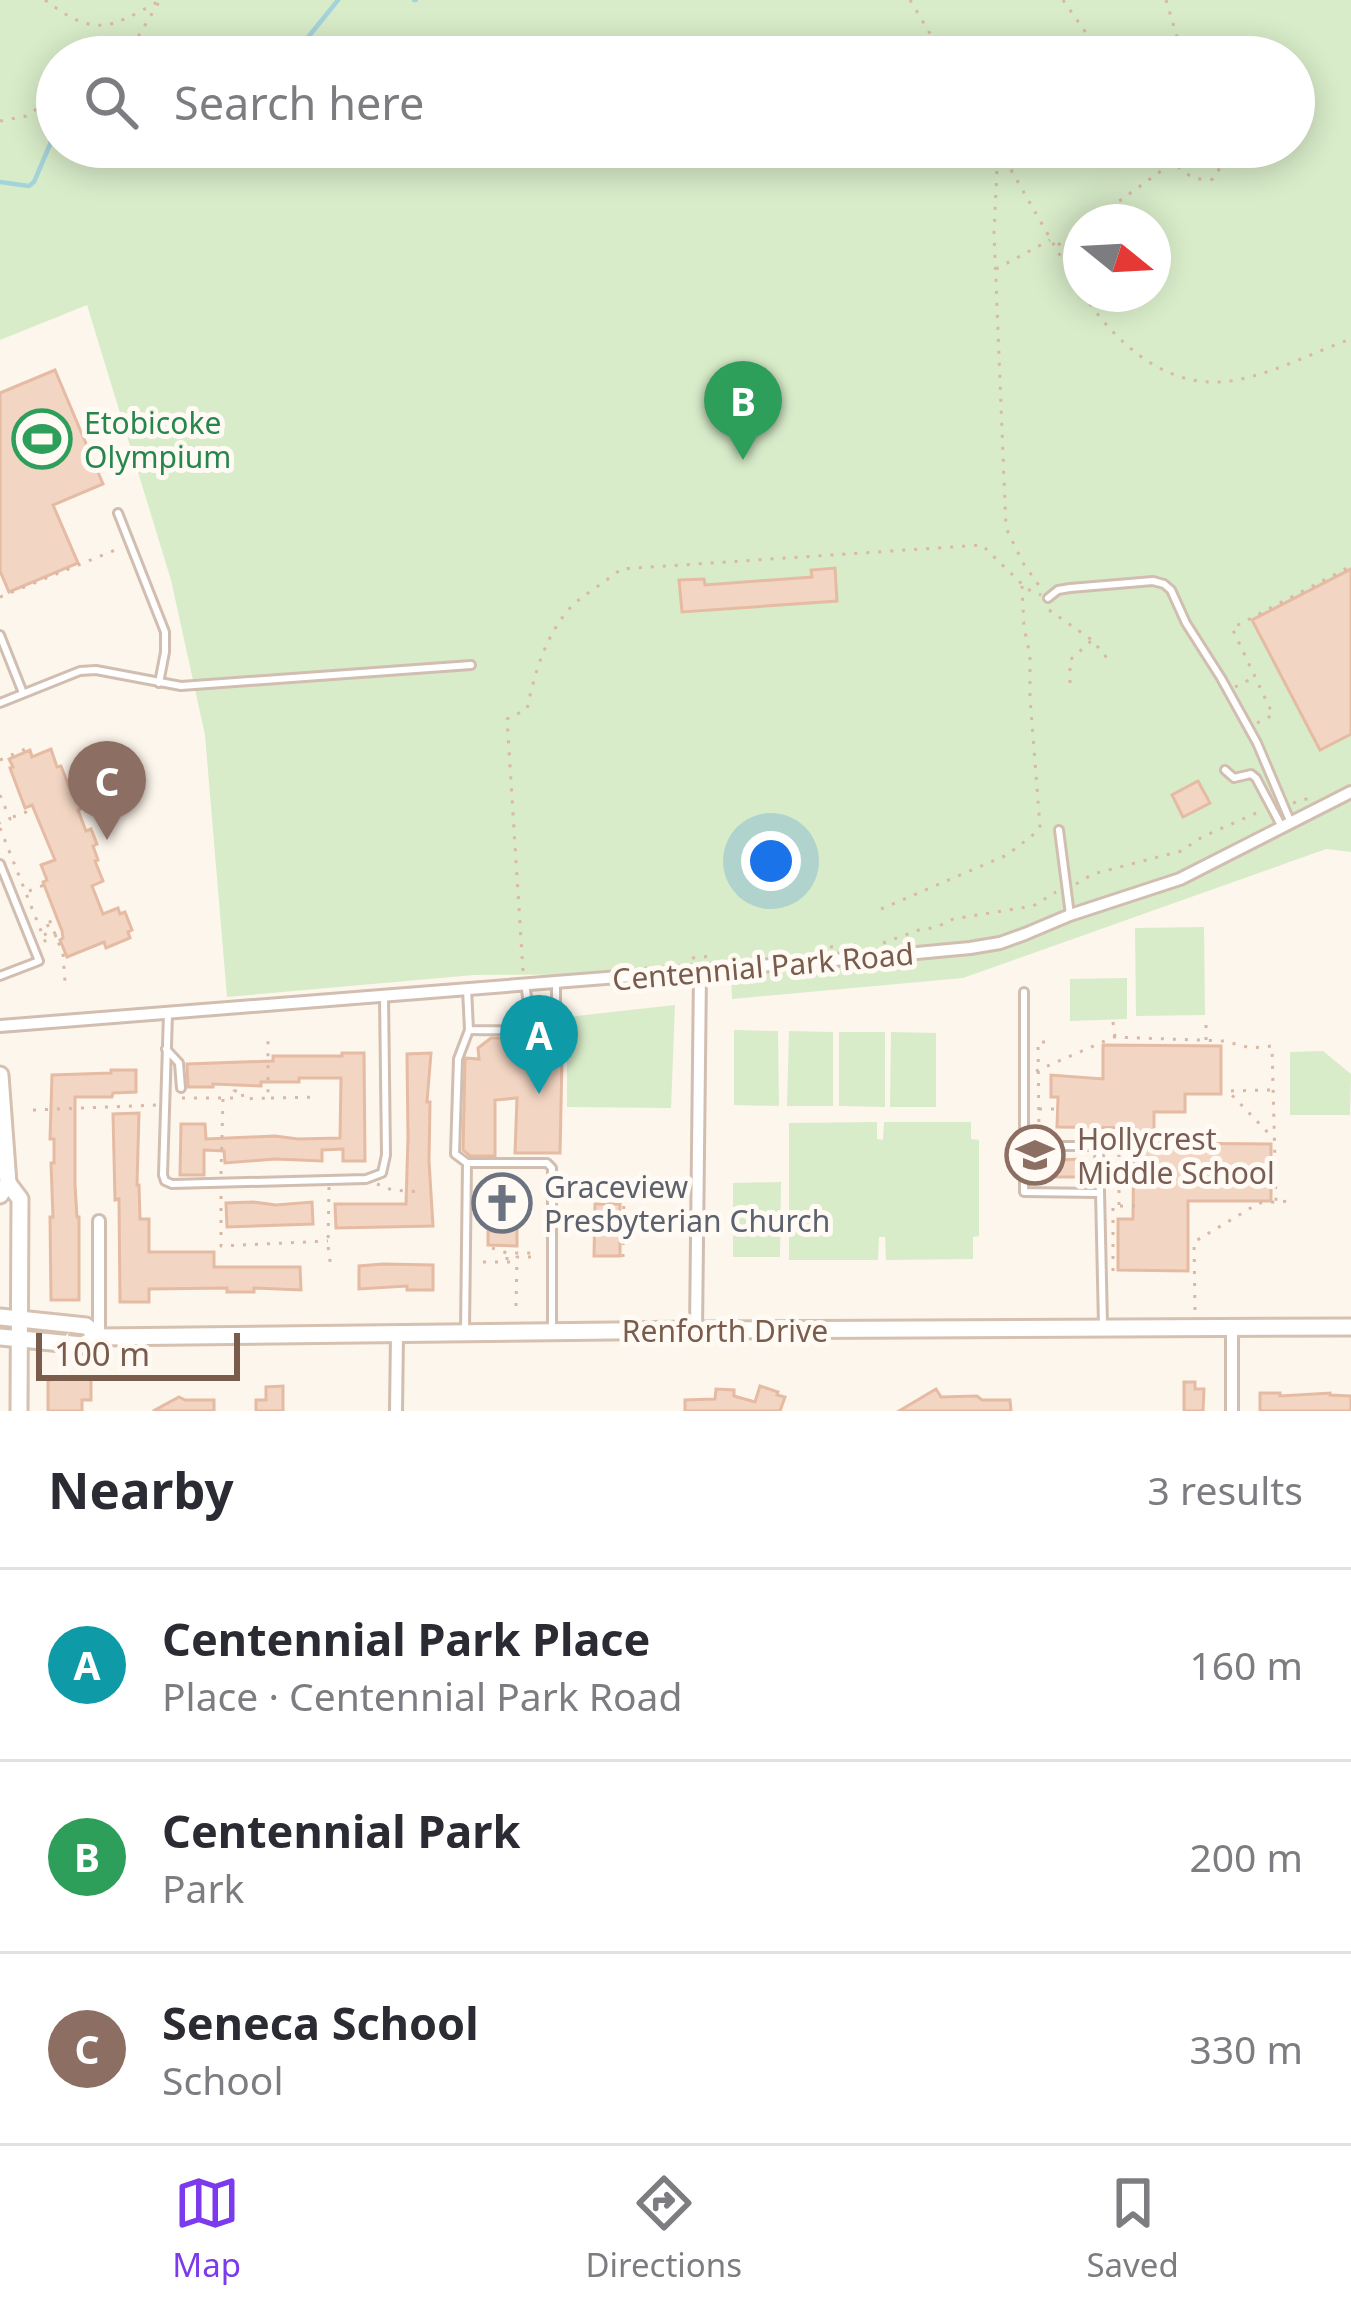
<!DOCTYPE html>
<html lang="en">
<head>
<meta charset="utf-8">
<style>
  body { margin:0; font-family:"Noto Sans",sans-serif; background:#f7f7f7; color:#2b2b33 }
  .compass { position:absolute; left:1063px; top:204px; width:108px; height:108px; border-radius:50%; background:#fff; box-shadow:0 6px 30px #0003; rotate:108deg }
  .scale { position:absolute; left:36px; bottom:30px; width:204px; box-sizing:border-box; padding-left:12px; border:6px solid #7a5c4d; border-top:0; font-size:33px; line-height:42px; white-space:nowrap; color:#7a5c4d; -webkit-text-stroke:9px #fffaf3; paint-order:stroke }
  .you { position:absolute; left:771px; top:861px; width:42px; height:42px; margin:-30px; border:9px solid #fff; border-radius:50%; background:#1a73e8; box-shadow:0 0 0 18px #1a73e833 }
  .badge { display:grid; place-items:center; width:78px; height:78px; border-radius:50%; background:#7c3aed; color:#fff; font-size:39px; font-weight:700 }
  .pin { position:absolute; translate:-50% -99px; filter:drop-shadow(0 3px 6px #0008) }
  .pin::after { content:''; position:absolute; top:63px; width:42px; height:36px; background:inherit; clip-path:polygon(0 0,100% 0,50% 100%) }
  .list { margin:0; padding:0; list-style:none }
  h2 { display:flex; justify-content:space-between; align-items:center; height:156px; margin:0; padding:0 48px; font-size:51px }
  h2 small { font-size:39px; font-weight:400; color:#7c7c81 }
  .list li { display:grid; grid-template-columns:78px 1fr auto; gap:36px; align-items:center; box-sizing:border-box; height:192px; padding:0 48px; border-top:3px solid #e1e1e2 }
  .list b { display:block; font-size:45px; white-space:nowrap }
  .list p { margin:0; font-size:39px; white-space:nowrap; color:#7c7c81 }
  .list em { font-size:39px; font-style:normal; color:#7c7c81 }
  .icon { flex:none; width:66px; height:66px; fill:none; stroke:currentColor; stroke-width:2; stroke-linecap:round; stroke-linejoin:round }
  .map { position:relative; flex:none; width:1351px; height:1411px; overflow:hidden }
  .search { position:absolute; background:#fff; box-shadow:0 6px 30px #0003; left:36px; right:36px; top:36px; height:132px; display:flex; align-items:center; gap:30px; box-sizing:border-box; padding:0 42px; border-radius:66px; color:#7c7c81; font-size:45px }
  .sheet { height:732px; background:#fff }
  nav { display:flex; justify-content:space-around; align-items:center; box-sizing:border-box; height:168px; border-top:3px solid #e1e1e2; background:#fff; font-size:33px; color:#7c7c81 }
  nav a { display:grid; justify-items:center; gap:6px }
  nav .on { color:#7c3aed }
  .map>svg:first-child { display:block }
</style>
</head>
<body>
<div class="map">
<svg width="1351" height="1411" viewBox="0 0 1351 1411">
  <rect width="100%" height="100%" fill="#fdf6ec"/>
  <g fill="#d8ecc9" fill-rule="evenodd">
    <path d="M0 0H1351V852L1326 849 963 978 732 999 731 974 474 975 227 997 205 735 171 580 87 305 0 340ZM57 57H1294V147H57ZM1081 222H1153V294H1081Z"/>
    <path d="M1204 927 1205 1015 1136 1016 1135 928Z"/>
    <path d="M1127 978V1019L1070 1021V979Z"/>
    <path d="M675 1005 671 1108 567 1107V1017Z"/>
    <path d="M734 1030 778 1031 779 1106 734 1105Z"/>
    <path d="M789 1031 833 1032V1106H787Z"/>
    <path d="M839 1032H885V1107L839 1106Z"/>
    <path d="M891 1032 936 1033V1107H890Z"/>
    <path d="M1323 1051 1351 1074 1350 1115H1290V1052Z"/>
    <path d="M877 1122V1139L883 1140 884 1122H971V1139L979 1140V1236L973 1237V1259L886 1260 885 1237H879L878 1260H789V1123Z"/>
    <path d="M781 1182 780 1257H733V1183Z"/>
  </g>
  <g fill="none" stroke-linecap="round" stroke-linejoin="round">
    <g stroke="#a5d3da" stroke-width="4.5">
      <path d="M414 0H416"/>
      <path d="M288 57 297 51 338 0"/>
      <path d="M0 182 29 186 34 182 51 142 57 139"/>
    </g>
  </g>
  <g fill="#f3d5c3" stroke="#e6bba3" stroke-width="3">
    <path d="M55 370 103 484 53 505 78 563 9 592 0 571V393Z"/>
    <path d="M835 568 837 601 682 612 679 580 704 579 705 585 812 577 811 570Z"/>
    <path d="M1351 569V734L1320 750 1252 620Z"/>
    <path d="M51 749 57 767 61 766 70 789 75 787 83 808 78 810 86 831 91 829 97 844 93 846 98 860 95 861 103 881 92 886 103 914 118 908 120 914 125 912 132 930 128 932 130 938 106 948 104 942 67 957 60 940 63 938 62 931 43 882 47 880 41 865 55 860 32 805 25 808 10 768 13 767 9 759 30 750 32 757Z"/>
    <path d="M1198 781 1210 803 1183 817 1172 795Z"/>
    <path d="M491 1038H548L547 1058H562L560 1153H515L517 1098 495 1100V1156H470L463 1150 465 1060 466 1058 479 1059 478 1048Z"/>
    <path d="M1103 1045 1221 1046V1094H1185V1112H1154V1143L1271 1144V1201H1188V1271L1118 1270V1219H1133L1134 1128 1057 1127 1058 1097H1051V1075L1103 1079Z"/>
    <path d="M342 1053H364L365 1161H343V1149L322 1150V1161L275 1159 225 1163 224 1151 204 1150V1175H180L181 1124H205L206 1139 275 1136 298 1139 340 1138 341 1078H299V1082H261V1086L213 1084V1087H188L187 1064 273 1061V1056H342Z"/>
    <path d="M431 1053 427 1102H430L429 1161 433 1226 336 1228 335 1204H406L408 1137 407 1054Z"/>
    <path d="M111 1070H136V1092L113 1093 112 1097H75V1185L77 1217H79V1300H51L50 1217H53L51 1163H54V1139H50L52 1075 111 1073Z"/>
    <path d="M139 1113 137 1185H139L140 1219H149V1252H214V1267H300L301 1290 254 1288V1292H227V1288L149 1289V1302H120L119 1199 115 1200 113 1114Z"/>
    <path d="M1083 1159V1177H1055V1160Z"/>
    <path d="M253 1202 276 1205 312 1202 313 1224 227 1227 226 1203Z"/>
    <path d="M595 1204H620V1256H594Z"/>
    <path d="M488 1229H517V1246L488 1245Z"/>
    <path d="M383 1264 433 1265V1290H407V1286L359 1289V1266Z"/>
    <path d="M60 1379H91V1400H82V1411H48V1380Z"/>
    <path d="M1184 1382H1195V1389H1204L1203 1411H1184Z"/>
    <path d="M283 1386V1411H256V1400H266V1387Z"/>
    <path d="M760 1386 778 1392 777 1395 785 1397 780 1411H685V1400L715 1399 716 1389 734 1390V1396L755 1402Z"/>
    <path d="M936 1389 941 1397 977 1396 982 1400H1010L1011 1411H899Z"/>
    <path d="M1260 1393H1280V1396L1330 1393V1395L1351 1396V1411H1260Z"/>
    <path d="M179 1397 185 1400H214V1411H153Z"/>
  </g>
  <g fill="none" stroke-linecap="round" stroke-linejoin="round">
    <defs>
      <g id="lane">
        <path d="M118 513 165 632V652L159 683"/>
        <path d="M1048 598 1058 590 1070 588 1153 581 1164 584 1171 590 1186 623 1221 678 1257 743 1291 823"/>
        <path d="M0 635 23 693"/>
        <path d="M0 703 80 671 96 670 181 686 471 665"/>
        <path d="M1225 770 1234 778 1251 774 1256 778 1282 827"/>
        <path d="M1059 830 1070 915"/>
        <path d="M0 864 39 961 0 976"/>
        <path d="M556 982V1027"/>
        <path d="M467 989 469 1030C511 1030 536 1037 525 985"/>
        <path d="M1024 992V1192L1099 1193"/>
        <path d="M168 1013 163 1175 165 1181 172 1184 366 1179 382 1173 386 1155 384 996"/>
        <path d="M166 1049 179 1063 181 1088"/>
        <path d="M1023 1146H1099L1103 1325"/>
        <path d="M467 1163H547L552 1168V1329"/>
        <path d="M465 1330 467 1163 455 1154 458 1059 469 1030"/>
      </g>
      <g id="street">
        <path d="M0 1026 885 956 970 948 1000 943 1025 934 1070 915 1180 879 1351 792"/>
        <path d="M99 1221V1337"/>
        <path d="M1232 1328V1411"/>
        <path d="M696 1330 700 972"/>
        <path d="M396 1411 397 1334"/>
      </g>
      <g id="secondary">
        <path d="M0 1075 8 1183 0 1195"/>
        <path d="M8 1183 20 1199 19 1411"/>
        <path d="M0 1317 86 1326 99 1337"/>
        <path d="M0 1337 82 1345 99 1337 696 1330 1351 1327"/>
      </g>
    </defs>
    <use href="#lane" stroke="#d1beb0" stroke-width="12"/>
    <use href="#street" stroke="#d1beb0" stroke-width="16"/>
    <use href="#secondary" stroke="#d6c0b0" stroke-width="21"/>
    <g stroke="#d9b8a5" stroke-width="3" stroke-dasharray="3 9" stroke-linecap="butt">
      <path d="M45 0C95 38 109 29 161 0"/>
      <path d="M910 0 944 57"/>
      <path d="M1063 0 1103 57"/>
      <path d="M1166 0 1183 57"/>
      <path d="M276 54V57"/>
      <path d="M126 57 159 2"/>
      <path d="M0 121 26 116 57 96"/>
      <path d="M998 147 994 233 1006 528 1023 563 1043 591"/>
      <path d="M1164 147C1177 166 1188 183 1213 179 1219 170 1227 158 1222 147"/>
      <path d="M999 149 1081 292"/>
      <path d="M1090 222 1175 161"/>
      <path d="M1058 245 1081 228"/>
      <path d="M996 269 1050 240"/>
      <path d="M1083 294C1117 345 1170 393 1236 380 1275 373 1314 352 1351 339"/>
      <path d="M0 597 120 548"/>
      <path d="M1049 610 1092 640 1107 658"/>
      <path d="M1070 683V660L1091 641"/>
      <path d="M1235 687 1253 678"/>
      <path d="M1257 723 1273 715 1232 628 1351 566"/>
      <path d="M0 760 30 747"/>
      <path d="M0 795 10 819 0 823"/>
      <path d="M1293 803 1313 797"/>
      <path d="M13 817 34 809"/>
      <path d="M0 828 45 941 61 933"/>
      <path d="M1076 884 1093 874 1181 851 1202 837 1261 811"/>
      <path d="M29 891 44 885"/>
      <path d="M881 909 1007 855 1038 831 1040 826 1030 698V656L1024 627 1022 586"/>
      <path d="M44 935 50 932 46 920 49 919 63 954 65 982"/>
      <path d="M883 943 919 930 937 927 953 919 1033 906 1056 892"/>
      <path d="M818 948 856 945"/>
      <path d="M692 958 713 956"/>
      <path d="M523 971 507 719 527 709C535 672 546 632 574 604 585 594 608 580 621 569L982 545 1027 589 1041 595"/>
      <path d="M1113 1022 1115 1037"/>
      <path d="M1206 1040V1018"/>
      <path d="M1036 1071 1114 1037 1224 1041 1251 1048 1272 1046 1276 1202"/>
      <path d="M1270 1090 1228 1091 1275 1140"/>
      <path d="M182 1098H235L234 1091 242 1090 243 1099 268 1098V1039"/>
      <path d="M271 1098 317 1097"/>
      <path d="M1039 1109H1061"/>
      <path d="M33 1110 158 1105"/>
      <path d="M1039 1134 1038 1042H1052"/>
      <path d="M1101 1136H1119V1206H1113V1271"/>
      <path d="M221 1174 223 1098"/>
      <path d="M377 1184 392 1190 422 1192"/>
      <path d="M329 1187 328 1246 331 1268"/>
      <path d="M221 1196V1246L328 1241"/>
      <path d="M1120 1206H1142"/>
      <path d="M492 1248 507 1253H533V1255"/>
      <path d="M623 1257 624 1189"/>
      <path d="M507 1260V1249"/>
      <path d="M483 1262H516"/>
      <path d="M516 1306 517 1257H532"/>
      <path d="M1195 1310 1194 1242 1259 1203 1292 1201"/>
    </g>
    <use href="#lane" stroke="#fff" stroke-width="6"/>
    <use href="#street" stroke="#fff" stroke-width="10"/>
    <use href="#secondary" stroke="#fff" stroke-width="15"/>
  </g>
  <defs>
    <symbol id="stadium-ring" viewBox="-11 -11 22 22"><circle r="9.5" fill="#fffaf3" stroke="#2e9e5b" stroke-width="1.5"/><path d="M0-5a6.5 5 0 1 0 0 10a6.5 5 0 1 0 0-10ZM-3.5-1.8h7v3.6h-7Z" fill="#2e9e5b"/></symbol>
    <symbol id="school-ring" viewBox="-11 -11 22 22"><circle r="9.5" fill="#fffaf3" stroke="#8d6e63" stroke-width="1.5"/><path d="M0-5L7-2L0 1L-7-2ZM-4 1L0 2.5L4 1V4Q0 6-4 4Z" fill="#8d6e63"/></symbol>
    <symbol id="church-ring" viewBox="-11 -11 22 22"><circle r="9.5" fill="#fffaf3" stroke="#6b7280" stroke-width="1.5"/><path d="M-1.2-6h2.4v3.5h3.3v2.4h-3.3V6h-2.4V-.1h-3.3v-2.4h3.3Z" fill="#6b7280"/></symbol>
  </defs>
  <g fill-rule="evenodd">
    <use href="#stadium-ring" x="9" y="406" width="66" height="66"/>
    <use href="#school-ring" x="1002" y="1122" width="66" height="66"/>
    <use href="#church-ring" x="469" y="1170" width="66" height="66"/>
  </g>
  <g text-anchor="middle" dominant-baseline="central" stroke-width="10" stroke-linejoin="round" paint-order="stroke">
    <g font-size="30" fill="#27864d" stroke="#fffaf3" text-anchor="start">
      <text x="84" y="422">Etobicoke<tspan x="84" dy="34">Olympium</tspan></text>
    </g>
    <g font-size="30" fill="#7a5c4d" stroke="#fffaf3">
      <text transform="translate(763 966) rotate(-5)">Centennial Park Road</text>
      <text x="725" y="1330">Renforth Drive</text>
    </g>
    <g font-size="30" fill="#785e54" stroke="#fffaf3" text-anchor="start">
      <text x="1077" y="1138">Hollycrest<tspan x="1077" dy="34">Middle School</tspan></text>
    </g>
    <g font-size="30" fill="#5b616d" stroke="#fffaf3" text-anchor="start">
      <text x="544" y="1186">Graceview<tspan x="544" dy="34">Presbyterian Church</tspan></text>
    </g>
  </g>
</svg>
<svg class="compass" viewBox="-18 -18 36 36"><path d="M0-13l5 13h-10z" fill="#e53935"/><path d="M0 13l5-13h-10z" fill="#7c7c81"/></svg>
<div class="scale">100 m</div>
<div class="you"></div>
<div class="pin badge" style="left:539px;top:1094px;background:#0f9aa8">A</div>
<div class="pin badge" style="left:743px;top:460px;background:#2e9e5b">B</div>
<div class="pin badge" style="left:107px;top:840px;background:#8d6e63">C</div>
<div class="search"><svg class="icon" aria-label="search" viewBox="0 0 24 24"><circle cx="10" cy="10" r="6"/><path d="M15 15l6 6"/></svg>Search here</div>
</div>
<section class="sheet">
<h2>Nearby<small>3 results</small></h2>
<ul class="list">
<li><span class="badge" style="background:#0f9aa8">A</span><div><b>Centennial Park Place</b><p>Place · Centennial Park Road</p></div><em>160 m</em></li>
<li><span class="badge" style="background:#2e9e5b">B</span><div><b>Centennial Park</b><p>Park</p></div><em>200 m</em></li>
<li><span class="badge" style="background:#8d6e63">C</span><div><b>Seneca School</b><p>School</p></div><em>330 m</em></li>
</ul>
</section>
<nav>
<a class="on"><svg class="icon" aria-label="map" viewBox="0 0 24 24"><path d="M3 6l6-2 6 2 6-2v14l-6 2-6-2-6 2zM9 4v14M15 6v14"/></svg>Map</a>
<a><svg class="icon" aria-label="directions" viewBox="0 0 24 24"><path d="M12 3l9 9-9 9-9-9zM9 14v-3h6M13 9l2 2-2 2"/></svg>Directions</a>
<a><svg class="icon" aria-label="saved" viewBox="0 0 24 24"><path d="M7 4h10v16l-5-4-5 4z"/></svg>Saved</a>
</nav>
</body>
</html>
